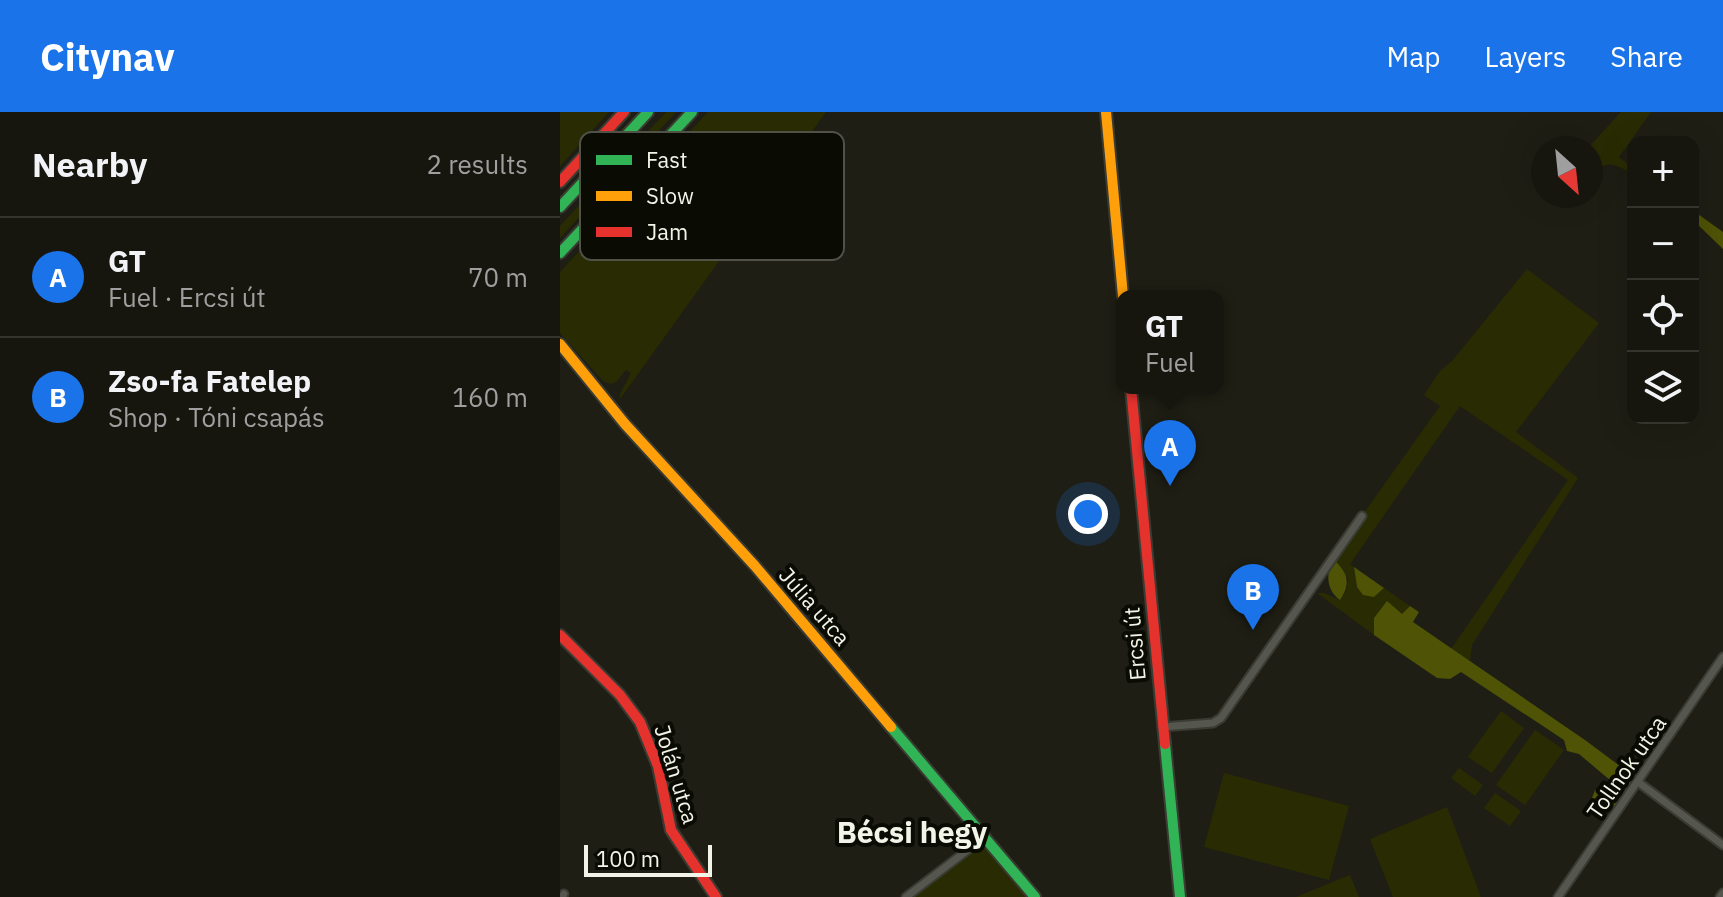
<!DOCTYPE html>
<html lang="en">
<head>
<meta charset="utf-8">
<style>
  body { margin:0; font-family:"IBM Plex Sans",sans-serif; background:#23231d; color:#f1f3f6 }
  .controls { position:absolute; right:24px; top:24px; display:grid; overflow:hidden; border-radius:16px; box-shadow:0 8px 32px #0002 }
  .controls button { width:72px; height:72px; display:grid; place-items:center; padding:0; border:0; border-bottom:2px solid #35352f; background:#16160f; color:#f1f3f6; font:40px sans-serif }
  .compass { position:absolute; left:971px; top:24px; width:72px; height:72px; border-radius:50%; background:#16160f; box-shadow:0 8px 32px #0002; rotate:153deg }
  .scale { position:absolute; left:24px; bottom:20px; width:128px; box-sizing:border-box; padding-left:8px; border:4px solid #f2f4e7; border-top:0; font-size:22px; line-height:28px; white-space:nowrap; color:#f2f4e7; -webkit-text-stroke:6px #0a0c04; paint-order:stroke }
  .you { position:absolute; left:528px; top:402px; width:28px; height:28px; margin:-20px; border:6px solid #fff; border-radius:50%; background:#1a73e8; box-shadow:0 0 0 12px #1a73e833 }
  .badge { display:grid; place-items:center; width:52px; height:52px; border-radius:50%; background:#1a73e8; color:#fff; font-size:26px; font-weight:700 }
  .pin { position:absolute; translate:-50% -66px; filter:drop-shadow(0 2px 4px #0008) }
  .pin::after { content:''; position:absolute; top:42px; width:28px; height:24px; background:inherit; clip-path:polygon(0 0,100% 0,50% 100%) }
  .popup { position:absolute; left:556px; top:178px; width:108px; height:104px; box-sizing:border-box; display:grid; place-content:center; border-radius:16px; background:#16160f; filter:drop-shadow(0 2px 6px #0005); font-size:26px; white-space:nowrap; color:#9e9f9e }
  .popup b { font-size:30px; color:#f1f3f6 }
  .popup::after { content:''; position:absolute; left:50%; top:100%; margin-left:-16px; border:16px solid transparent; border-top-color:#16160f }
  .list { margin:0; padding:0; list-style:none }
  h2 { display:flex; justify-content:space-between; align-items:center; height:104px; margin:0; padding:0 32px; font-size:34px }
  h2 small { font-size:26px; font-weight:400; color:#9e9f9e }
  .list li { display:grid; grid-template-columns:52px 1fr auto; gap:24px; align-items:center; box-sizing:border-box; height:120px; padding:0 32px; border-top:2px solid #35352f }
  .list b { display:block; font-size:30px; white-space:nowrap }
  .list p { margin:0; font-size:26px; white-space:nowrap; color:#9e9f9e }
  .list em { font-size:26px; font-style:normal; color:#9e9f9e }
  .icon { flex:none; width:44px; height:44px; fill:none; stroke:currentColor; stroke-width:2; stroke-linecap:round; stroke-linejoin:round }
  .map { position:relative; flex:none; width:1163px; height:785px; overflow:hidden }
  header { display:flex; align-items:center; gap:48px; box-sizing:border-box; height:112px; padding:0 40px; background:#1a73e8; color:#fff }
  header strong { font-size:38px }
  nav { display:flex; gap:44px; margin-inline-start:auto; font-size:28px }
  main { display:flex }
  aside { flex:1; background:#16160f }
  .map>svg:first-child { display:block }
</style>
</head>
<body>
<header>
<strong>Citynav</strong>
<nav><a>Map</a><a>Layers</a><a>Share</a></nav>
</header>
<main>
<aside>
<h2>Nearby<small>2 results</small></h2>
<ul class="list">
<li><span class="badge">A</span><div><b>GT</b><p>Fuel · Ercsi út</p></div><em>70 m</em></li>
<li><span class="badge">B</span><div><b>Zso-fa Fatelep</b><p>Shop · Tóni csapás</p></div><em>160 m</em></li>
</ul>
</aside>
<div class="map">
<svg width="1163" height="785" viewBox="0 0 1163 785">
  <rect width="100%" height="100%" fill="#1e1e14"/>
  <g fill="#292c03">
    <path d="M0 0H49L0 54Z"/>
    <path d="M106 0H116L0 126V114Z"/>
    <path d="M148 0H266L60 287V282L71 261 66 258 56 270 50 272 43 269 0 221V160Z"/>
    <path d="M1061 0H1091L1059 45 1073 56V62C1054 52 1048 47 1031 62V36H1028Z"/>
    <path d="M967 157 1039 211 956 320 1018 366 912 533 910 549 891 537 1008 368 900 294 790 452 794 455 797 475 814 485 824 476 850 494 842 502 836 499 814 506V523L757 481H764L780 488 786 479 788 467 772 446 880 294 864 283 880 259 892 249Z"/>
    <path d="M941 599 964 616 932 661 908 645Z"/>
    <path d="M975 618 1004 638 965 693 936 673Z"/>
    <path d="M899 656 923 673 915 684 891 666Z"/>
    <path d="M664 661 789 694 769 768 644 735Z"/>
    <path d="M935 681 961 699 950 714 924 696Z"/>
    <path d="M887 695 921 785H833L810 727Z"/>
    <path d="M424 729 472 785H352Z"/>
    <path d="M790 763 799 785H736L787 764Z"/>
  </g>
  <g fill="#4e5306">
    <path d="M1135 100 1163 120V137L1135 110Z"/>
    <path d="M772 446C787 460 792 470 780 488 765 477 767 462 772 446Z"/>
    <path d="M794 455 824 476 814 485 803 483 797 475Z"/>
    <path d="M827 489 842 502 850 494 859 500 853 510 1025 628 1076 666 1053 699 1040 697 1032 686 1035 678 1049 676 1053 672 1051 669 1019 642 1007 639 1004 628 901 560 890 567 877 566 814 523V506Z"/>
  </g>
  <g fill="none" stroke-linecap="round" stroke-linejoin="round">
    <defs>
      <g id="street">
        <path d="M602 615 653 611 661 606 802 404"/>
        <path d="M1078 670 1163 733"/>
        <path d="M2 785 4 782"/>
        <path d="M346 785 426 724"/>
        <path d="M998 785 1163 545"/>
        <path d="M1160 785 1163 781"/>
      </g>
      <g id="fast">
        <path d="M0 95 88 0"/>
        <path d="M0 141 132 0"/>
        <path d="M331 615 475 785"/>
        <path d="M605 632 620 785"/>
      </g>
      <g id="slow">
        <path d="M546 0 563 184"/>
        <path d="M0 232 65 312 195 454 331 615"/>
      </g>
      <g id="jam">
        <path d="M0 70 64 0"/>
        <path d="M571 276 605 632"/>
        <path d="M0 523 60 583 80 610 98 654 111 718 156 785"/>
      </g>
    </defs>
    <use href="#street" stroke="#3a3b33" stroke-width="11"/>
    <use href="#fast" stroke="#3a3b33" stroke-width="14"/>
    <use href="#slow" stroke="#3a3b33" stroke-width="14"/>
    <use href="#jam" stroke="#3a3b33" stroke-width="14"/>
    <use href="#street" stroke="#55564e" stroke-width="7"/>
    <use href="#fast" stroke="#30b455" stroke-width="10"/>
    <use href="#slow" stroke="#ff9f0a" stroke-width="10"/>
    <use href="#jam" stroke="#e5322d" stroke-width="10"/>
  </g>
  <g text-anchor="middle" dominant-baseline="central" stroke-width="8" stroke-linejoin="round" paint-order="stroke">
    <g font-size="22" fill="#f2f4e7" stroke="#0a0c04">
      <text transform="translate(255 494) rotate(49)">Júlia utca</text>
      <text transform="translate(574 532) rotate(-95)">Ercsi út</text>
      <text transform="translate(1066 655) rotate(-55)">Tollnok utca</text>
      <text transform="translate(117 662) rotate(73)">Jolán utca</text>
    </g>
    <g font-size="30" font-weight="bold" fill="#f2f4e7" stroke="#0a0c04">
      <text x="352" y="719">Bécsi hegy</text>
    </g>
  </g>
  <rect x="20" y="20" width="264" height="128" rx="12" fill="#0a0c04" stroke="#505248" stroke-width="2"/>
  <rect x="36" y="43" width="36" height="10" fill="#30b455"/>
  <rect x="36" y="79" width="36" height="10" fill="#ff9f0a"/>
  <rect x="36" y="115" width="36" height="10" fill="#e5322d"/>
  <g font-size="22" fill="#f2f4e7">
    <text x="86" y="56">Fast</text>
    <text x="86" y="92">Slow</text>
    <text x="86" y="128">Jam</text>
  </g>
</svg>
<div class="controls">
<button>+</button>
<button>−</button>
<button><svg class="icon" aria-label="locate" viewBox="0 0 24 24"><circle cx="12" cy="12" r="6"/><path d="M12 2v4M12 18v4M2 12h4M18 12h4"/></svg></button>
<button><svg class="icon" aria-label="layers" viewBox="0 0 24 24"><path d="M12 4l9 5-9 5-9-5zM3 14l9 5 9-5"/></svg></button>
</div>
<svg class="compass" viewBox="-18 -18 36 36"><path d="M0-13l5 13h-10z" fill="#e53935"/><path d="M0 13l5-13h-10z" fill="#9e9f9e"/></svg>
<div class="scale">100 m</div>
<div class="you"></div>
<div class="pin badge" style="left:610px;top:374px">A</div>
<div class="popup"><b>GT</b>Fuel</div>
<div class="pin badge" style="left:693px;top:518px">B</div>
</div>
</main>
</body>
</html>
